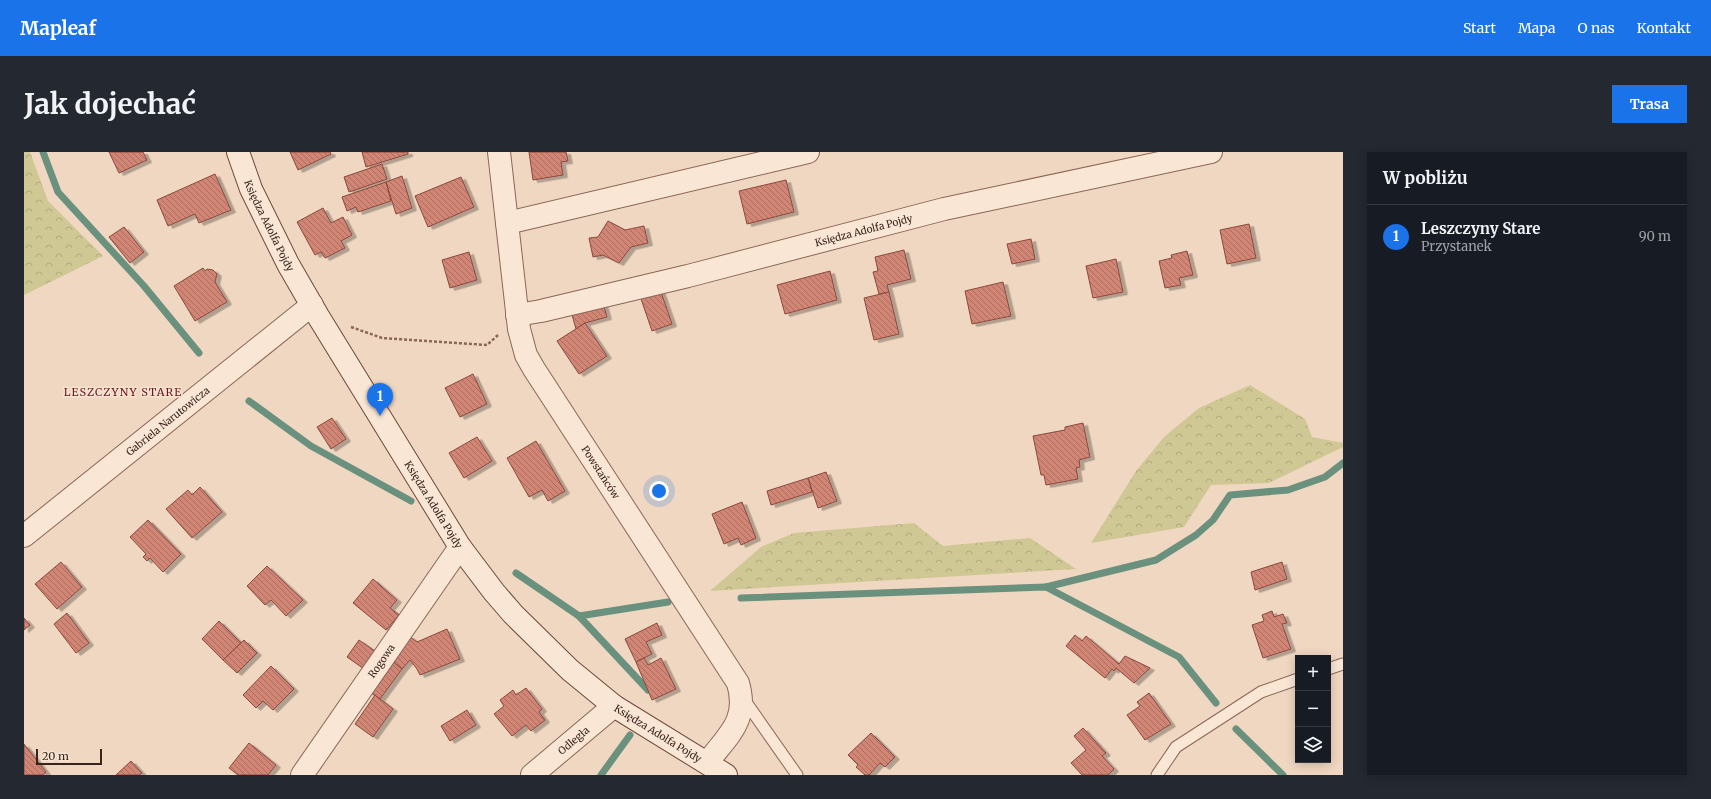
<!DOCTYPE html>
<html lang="pl">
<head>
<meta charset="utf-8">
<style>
  body { margin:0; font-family:Merriweather,serif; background:#242831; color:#f1f3f6 }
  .controls { position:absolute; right:12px; bottom:12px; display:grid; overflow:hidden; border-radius:0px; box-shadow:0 2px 10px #0003 }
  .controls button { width:36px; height:36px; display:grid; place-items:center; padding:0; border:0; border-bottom:1px solid #363941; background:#171b24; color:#f1f3f6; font:20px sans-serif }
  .scale { position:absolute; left:12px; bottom:10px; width:66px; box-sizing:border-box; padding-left:4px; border:2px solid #39241d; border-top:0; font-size:11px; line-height:14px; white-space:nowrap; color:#39241d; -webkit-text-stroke:3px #f7e3d1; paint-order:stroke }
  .you { position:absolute; left:635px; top:339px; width:14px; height:14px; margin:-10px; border:3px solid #fff; border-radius:50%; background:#1a73e8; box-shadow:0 0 0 6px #1a73e833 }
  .badge { display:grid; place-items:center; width:26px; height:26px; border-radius:50%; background:#1a73e8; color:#fff; font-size:13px; font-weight:700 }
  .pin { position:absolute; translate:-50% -33px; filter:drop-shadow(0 1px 2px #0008) }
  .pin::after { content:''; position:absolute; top:21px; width:14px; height:12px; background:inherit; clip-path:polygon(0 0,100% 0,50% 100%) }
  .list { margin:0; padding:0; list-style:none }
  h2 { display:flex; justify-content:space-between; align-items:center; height:52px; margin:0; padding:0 16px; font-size:17px }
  h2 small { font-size:13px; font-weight:400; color:#9ea1a6 }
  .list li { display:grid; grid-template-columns:26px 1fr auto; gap:12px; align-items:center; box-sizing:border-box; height:64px; padding:0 16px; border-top:1px solid #363941 }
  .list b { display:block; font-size:15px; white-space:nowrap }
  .list p { margin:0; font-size:13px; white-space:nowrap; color:#9ea1a6 }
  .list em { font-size:13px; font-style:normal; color:#9ea1a6 }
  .icon { flex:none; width:22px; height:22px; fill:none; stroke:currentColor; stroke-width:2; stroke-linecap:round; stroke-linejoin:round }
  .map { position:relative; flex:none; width:1319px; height:623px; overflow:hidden; border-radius:0px }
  header { display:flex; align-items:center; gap:24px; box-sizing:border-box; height:56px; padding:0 20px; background:#1a73e8; color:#fff }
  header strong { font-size:19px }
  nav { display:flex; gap:22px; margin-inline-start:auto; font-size:14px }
  .intro { display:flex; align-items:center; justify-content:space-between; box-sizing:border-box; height:96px; padding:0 24px }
  h1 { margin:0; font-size:28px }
  .button { padding:10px 18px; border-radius:0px; background:#1a73e8; color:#fff; font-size:14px; font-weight:700 }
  main { display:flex; gap:24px; padding:0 24px }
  aside { flex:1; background:#171b24; border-radius:0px; box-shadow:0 2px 10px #0003 }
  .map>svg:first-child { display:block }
</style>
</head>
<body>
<header>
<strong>Mapleaf</strong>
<nav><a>Start</a><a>Mapa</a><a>O nas</a><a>Kontakt</a></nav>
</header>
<div class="intro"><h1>Jak dojechać</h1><a class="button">Trasa</a></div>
<main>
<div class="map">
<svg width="1319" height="623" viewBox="0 0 1319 623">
  <defs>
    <pattern id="forest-crowns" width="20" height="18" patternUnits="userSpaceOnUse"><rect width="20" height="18" fill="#cfc794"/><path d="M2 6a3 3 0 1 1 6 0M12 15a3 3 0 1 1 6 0" fill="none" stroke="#b2ab7f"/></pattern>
    <pattern id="building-back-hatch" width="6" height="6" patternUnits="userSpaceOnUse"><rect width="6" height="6" fill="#d08575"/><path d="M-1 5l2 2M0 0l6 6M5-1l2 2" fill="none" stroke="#aa6d5f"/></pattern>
    <filter id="shadow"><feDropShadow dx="4.5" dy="2.5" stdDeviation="0" flood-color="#0004"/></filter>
  </defs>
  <rect width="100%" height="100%" fill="#f0d7c1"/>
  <g fill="url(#forest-crowns)">
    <path d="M0 0H6L24 49 79 104 0 143Z"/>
    <path d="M1226 233 1281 267 1288 285 1319 291V295L1245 331 1187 333 1160 375 1067 391 1112 319 1140 285 1175 256Z"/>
    <path d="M890 371 919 394 1006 386 1052 417 686 439 737 395 770 381Z"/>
  </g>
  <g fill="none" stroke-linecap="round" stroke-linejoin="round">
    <g stroke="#6a917e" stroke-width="7">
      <path d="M19 0 34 40 120 134 175 201"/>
      <path d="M225 249 287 294 387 349"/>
      <path d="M492 421 555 464 644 450"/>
      <path d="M1022 435 1132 408 1172 383 1189 368 1206 343 1264 338 1301 325 1319 311"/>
      <path d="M717 446 1022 435 1155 505 1192 551"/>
      <path d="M555 464 624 538"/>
      <path d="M1212 577 1259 623"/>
      <path d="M577 623 606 583"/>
    </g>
  </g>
  <g fill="url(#building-back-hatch)" stroke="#8b483c" filter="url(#shadow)">
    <path d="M85 0H119L123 8 95 21Z"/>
    <path d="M266 0H306L307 2 274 18Z"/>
    <path d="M338 0H384V2L342 15Z"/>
    <path d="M505 0H542L544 9 537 10 539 23 509 28Z"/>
    <path d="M358 12 363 27 325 40 320 25Z"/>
    <path d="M191 22 207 58 175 71 171 62 144 74 133 48Z"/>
    <path d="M378 24 388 56 372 62 362 30Z"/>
    <path d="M437 25 450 55 404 75 391 44Z"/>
    <path d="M762 28 770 60 723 72 715 39Z"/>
    <path d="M362 30 367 49 334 60 332 55 323 59 318 45Z"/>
    <path d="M299 56 307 71 319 65 328 83 317 89 321 96 301 106 297 100 291 103 273 70Z"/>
    <path d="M584 69 601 78 620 74 624 91 607 95 595 111 579 103 569 105 565 86 574 85Z"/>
    <path d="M1225 72 1232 106 1203 112 1196 78Z"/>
    <path d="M100 75 120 100 106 111 85 85Z"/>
    <path d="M1007 87 1011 107 988 112 983 92Z"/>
    <path d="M880 98 887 127 863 133 865 140 855 142 849 120 854 119 851 105Z"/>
    <path d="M1163 99 1169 123 1155 126 1157 133 1141 136 1135 109 1148 106 1147 103Z"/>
    <path d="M445 100 453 128 426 136 418 108Z"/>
    <path d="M1092 107 1099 140 1069 146 1062 114Z"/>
    <path d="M179 116 181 119 183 117 189 118 193 122 191 130 203 150 171 169 150 134Z"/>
    <path d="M806 119 813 148 761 162 753 133Z"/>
    <path d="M979 130 987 164 948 172 941 139Z"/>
    <path d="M636 137 648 172 628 179 616 144Z"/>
    <path d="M865 140 875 182 850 188 840 146Z"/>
    <path d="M579 151 583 165 561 171 552 177 547 159Z"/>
    <path d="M561 171 583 204 555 222 533 189Z"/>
    <path d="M449 222 463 252 436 265 421 236Z"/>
    <path d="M308 266 322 287 307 297 293 275Z"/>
    <path d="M1059 271 1066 305 1055 308 1056 315 1052 316 1054 327 1022 333 1020 323H1017L1009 284 1041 278V275Z"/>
    <path d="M453 285 468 309 440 326 425 301Z"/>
    <path d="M512 289 541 339 524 349 518 338 505 345 483 306Z"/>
    <path d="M802 320 813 349 794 356 784 326Z"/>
    <path d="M784 326 788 340 747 353 743 339Z"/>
    <path d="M176 335 198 360 168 386 142 357 164 338 168 343Z"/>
    <path d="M718 350 732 386 717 393 714 386 700 392 688 362Z"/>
    <path d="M124 368 157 402 139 420 126 406 123 409 119 405 122 402 106 385Z"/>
    <path d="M37 410 58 435 33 457 11 432Z"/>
    <path d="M1258 410 1263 427 1231 438 1227 420Z"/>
    <path d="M243 414 279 448 262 464 247 448 241 453 223 434Z"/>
    <path d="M349 427 373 448 366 456 375 463 362 478 329 451Z"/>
    <path d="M1248 459 1250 465 1259 462 1263 471 1258 472 1267 497 1239 506 1228 473 1240 469 1238 463Z"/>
    <path d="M43 461 65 491 52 501 30 472Z"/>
    <path d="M0 466 6 473 0 478Z"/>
    <path d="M195 469 217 491 199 508 178 487Z"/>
    <path d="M633 471 638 483 622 490 628 502 612 510 601 487Z"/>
    <path d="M423 477 436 507 396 523 393 517 386 508 378 517 367 508 385 484 393 490Z"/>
    <path d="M1051 483 1058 489 1062 484 1095 512 1101 504 1126 516 1110 531 1092 516 1090 519 1088 517 1081 526 1042 494Z"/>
    <path d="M220 488 233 501 213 521 199 508Z"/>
    <path d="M335 488 355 502 343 519 323 505Z"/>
    <path d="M620 506 624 513 637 506 652 537 628 548 612 510Z"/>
    <path d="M367 508 378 517 356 547 344 539Z"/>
    <path d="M247 514 270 537 249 558 239 549 232 556 219 543Z"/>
    <path d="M502 536 518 557 515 560 521 568 507 579 502 573 488 584 470 562 480 554 476 548 489 538 492 543Z"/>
    <path d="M1125 541 1147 572 1121 588 1103 563 1116 554 1113 550Z"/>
    <path d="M351 543 369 557 349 585 331 572Z"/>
    <path d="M443 558 452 573 426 589 417 574Z"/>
    <path d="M1059 576 1082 601 1078 604 1090 617 1084 623H1058L1047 611 1062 598 1050 584Z"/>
    <path d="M847 581 871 605 861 615 856 611 845 623H841L832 615 834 613 824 603Z"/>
    <path d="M225 591 252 613 244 623H214L205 616Z"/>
    <path d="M0 592 22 620 18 623H0Z"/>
    <path d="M107 609 118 621 115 623H92Z"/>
  </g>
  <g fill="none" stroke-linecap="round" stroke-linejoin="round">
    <defs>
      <g id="lane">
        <path d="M1304 517 1319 512"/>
        <path d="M719 546 773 623"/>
        <path d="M1133 623 1152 595 1237 540 1274 527"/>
      </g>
      <g id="street">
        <path id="s1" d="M475 0 495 177 502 203 510 217 714 531C725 569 704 583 683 611"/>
        <path d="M483 71 784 0"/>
        <path id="s2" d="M493 163 517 159 664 124 920 57 1187 0"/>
        <path id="s3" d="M0 384 288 153"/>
        <path id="s4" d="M278 623 436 395"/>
        <path id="s5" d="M508 623 590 554"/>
      </g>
      <g id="secondary">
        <path id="s6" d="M214 0 227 37 264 112 294 164 436 395 470 440 489 462 546 518 590 554 702 623"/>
      </g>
    </defs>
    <use href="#lane" stroke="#8b6658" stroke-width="13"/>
    <use href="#street" stroke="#8b6658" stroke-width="24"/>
    <use href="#secondary" stroke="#6c483b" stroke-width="24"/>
    <path stroke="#8b6658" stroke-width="2.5" stroke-dasharray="3 2" stroke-linecap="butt" d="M327 175 358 186 463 193 474 183"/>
    <use href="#lane" stroke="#fae6d5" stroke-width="11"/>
    <use href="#street" stroke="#fae6d5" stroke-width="22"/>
    <use href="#secondary" stroke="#fae6d5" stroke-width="22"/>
  </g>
  <g text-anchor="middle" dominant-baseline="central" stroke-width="3" stroke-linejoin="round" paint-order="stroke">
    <g font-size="10" fill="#39241d" stroke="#f7e3d1">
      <text stroke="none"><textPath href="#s6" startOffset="80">Księdza Adolfa Pojdy</textPath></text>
      <text stroke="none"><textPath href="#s2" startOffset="357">Księdza Adolfa Pojdy</textPath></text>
      <text stroke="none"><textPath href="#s3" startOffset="184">Gabriela Narutowicza</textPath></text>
      <text stroke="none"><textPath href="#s1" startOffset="344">Powstańców</textPath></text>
      <text stroke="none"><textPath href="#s6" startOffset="404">Księdza Adolfa Pojdy</textPath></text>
      <text stroke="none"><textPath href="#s4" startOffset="139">Rogowa</textPath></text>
      <text stroke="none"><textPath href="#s6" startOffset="728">Księdza Adolfa Pojdy</textPath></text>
      <text stroke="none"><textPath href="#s5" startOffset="54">Odległa</textPath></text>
    </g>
    <g font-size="11" letter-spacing="1" fill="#681a1d" stroke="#f7e3d1">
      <text x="99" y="240">LESZCZYNY STARE</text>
    </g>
  </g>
</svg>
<div class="controls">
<button>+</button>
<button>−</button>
<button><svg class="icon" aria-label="layers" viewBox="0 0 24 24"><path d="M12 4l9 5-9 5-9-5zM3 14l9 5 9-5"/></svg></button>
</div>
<div class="scale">20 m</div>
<div class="you"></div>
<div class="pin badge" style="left:356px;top:264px">1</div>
</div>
<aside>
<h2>W pobliżu<small></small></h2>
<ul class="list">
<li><span class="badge">1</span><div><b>Leszczyny Stare</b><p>Przystanek</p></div><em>90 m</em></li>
</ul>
</aside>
</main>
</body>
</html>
